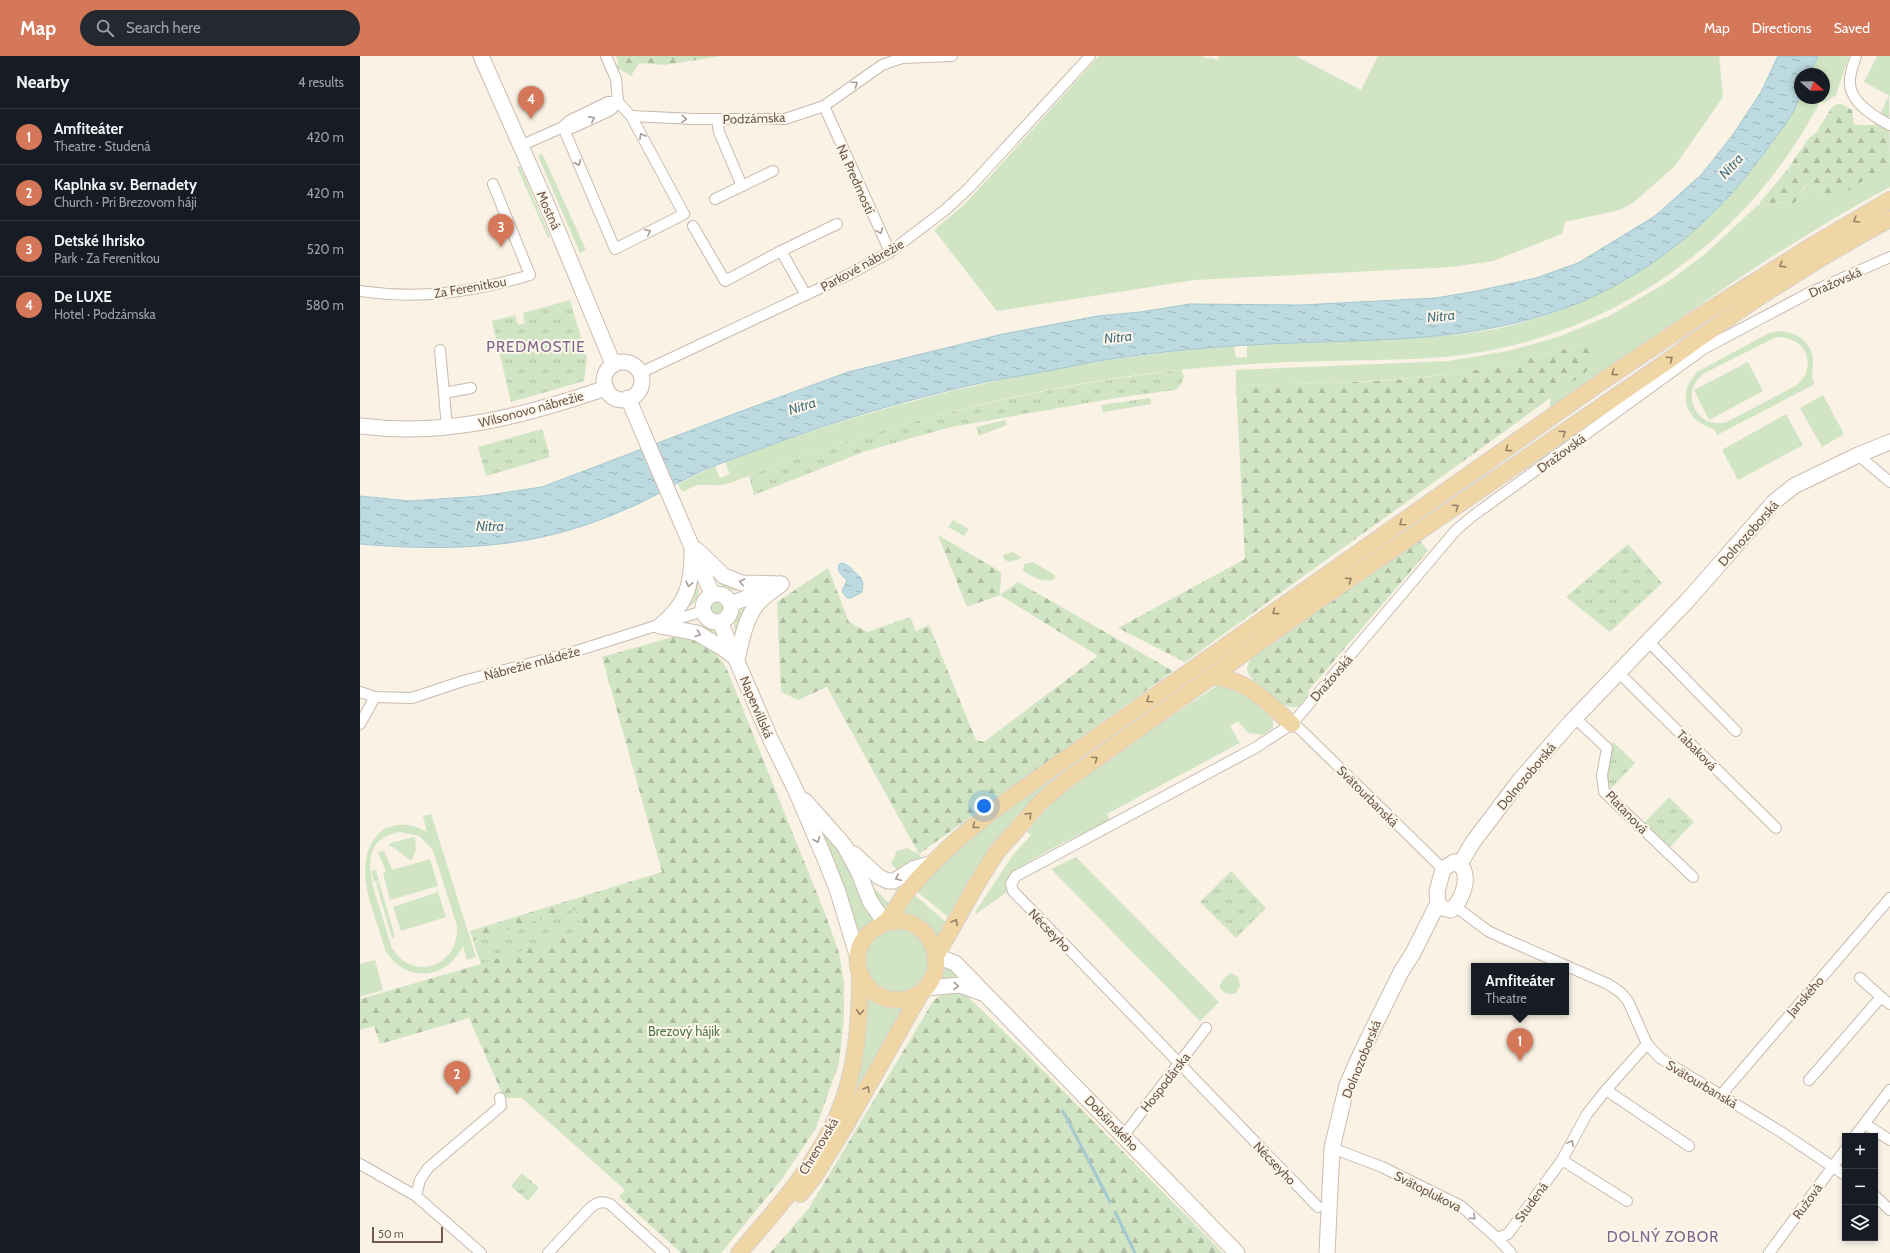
<!DOCTYPE html>
<html lang="en">
<head>
<meta charset="utf-8">
<style>
  body { margin:0; font-family:Cabin,sans-serif; background:#242831; color:#f1f3f6 }
  .controls { position:absolute; right:12px; bottom:12px; display:grid; overflow:hidden; border-radius:0px; box-shadow:0 2px 6px #0003 }
  .controls button { width:36px; height:36px; display:grid; place-items:center; padding:0; border:0; border-bottom:1px solid #363941; background:#171b24; color:#f1f3f6; font:20px sans-serif }
  .compass { position:absolute; left:1434px; top:12px; width:36px; height:36px; border-radius:50%; background:#171b24; box-shadow:0 2px 6px #0003; rotate:110deg }
  .scale { position:absolute; left:12px; bottom:10px; width:71px; box-sizing:border-box; padding-left:4px; border:2px solid #6f5a4d; border-top:0; font-size:11px; line-height:14px; white-space:nowrap; color:#6f5a4d; -webkit-text-stroke:3px #fdf6eb; paint-order:stroke }
  .you { position:absolute; left:624px; top:750px; width:14px; height:14px; margin:-10px; border:3px solid #fff; border-radius:50%; background:#1a73e8; box-shadow:0 0 0 6px #1a73e833 }
  .badge { display:grid; place-items:center; width:26px; height:26px; border-radius:50%; background:#d57759; color:#fff; font-size:13px; font-weight:700 }
  .pin { position:absolute; translate:-50% -33px; filter:drop-shadow(0 1px 2px #0008) }
  .pin::after { content:''; position:absolute; top:21px; width:14px; height:12px; background:inherit; clip-path:polygon(0 0,100% 0,50% 100%) }
  .popup { position:absolute; left:1111px; top:907px; width:98px; height:52px; box-sizing:border-box; display:grid; place-content:center; border-radius:0px; background:#171b24; filter:drop-shadow(0 1px 3px #0005); font-size:13px; white-space:nowrap; color:#9ea1a6 }
  .popup b { font-size:15px; color:#f1f3f6 }
  .popup::after { content:''; position:absolute; left:50%; top:100%; margin-left:-8px; border:8px solid transparent; border-top-color:#171b24 }
  .list { margin:0; padding:0; list-style:none }
  h2 { display:flex; justify-content:space-between; align-items:center; height:52px; margin:0; padding:0 16px; font-size:17px }
  h2 small { font-size:13px; font-weight:400; color:#9ea1a6 }
  .list li { display:grid; grid-template-columns:26px 1fr auto; gap:12px; align-items:center; box-sizing:border-box; height:56px; padding:0 16px; border-top:1px solid #363941 }
  .list b { display:block; font-size:15px; white-space:nowrap }
  .list p { margin:0; font-size:13px; white-space:nowrap; color:#9ea1a6 }
  .list em { font-size:13px; font-style:normal; color:#9ea1a6 }
  .icon { flex:none; width:22px; height:22px; fill:none; stroke:currentColor; stroke-width:2; stroke-linecap:round; stroke-linejoin:round }
  .map { position:relative; flex:none; width:1530px; height:1197px; overflow:hidden }
  header { display:flex; align-items:center; gap:24px; box-sizing:border-box; height:56px; padding:0 20px; background:#d57759; color:#fff }
  header strong { font-size:19px }
  nav { display:flex; gap:22px; margin-inline-start:auto; font-size:14px }
  .search { width:280px; height:36px; background:#242831; display:flex; align-items:center; gap:10px; box-sizing:border-box; padding:0 14px; border-radius:22px; color:#9ea1a6; font-size:15px }
  main { display:flex }
  aside { flex:1; background:#171b24 }
  .map>svg:first-child { display:block }
</style>
</head>
<body>
<header>
<strong>Map</strong>
<div class="search"><svg class="icon" aria-label="search" viewBox="0 0 24 24"><circle cx="10" cy="10" r="6"/><path d="M15 15l6 6"/></svg>Search here</div>
<nav><a>Map</a><a>Directions</a><a>Saved</a></nav>
</header>
<main>
<aside>
<h2>Nearby<small>4 results</small></h2>
<ul class="list">
<li><span class="badge">1</span><div><b>Amfiteáter</b><p>Theatre · Studená</p></div><em>420 m</em></li>
<li><span class="badge">2</span><div><b>Kaplnka sv. Bernadety</b><p>Church · Pri Brezovom háji</p></div><em>420 m</em></li>
<li><span class="badge">3</span><div><b>Detské Ihrisko</b><p>Park · Za Ferenitkou</p></div><em>520 m</em></li>
<li><span class="badge">4</span><div><b>De LUXE</b><p>Hotel · Podzámska</p></div><em>580 m</em></li>
</ul>
</aside>
<div class="map">
<svg width="1530" height="1197" viewBox="0 0 1530 1197">
  <defs>
    <pattern id="forest-firs" width="22" height="20" patternUnits="userSpaceOnUse"><rect width="22" height="20" fill="#d1e5c5"/><path d="M5 1l3.5 6h-7zM16 11l3.5 6h-7z" fill="#aebda2"/></pattern>
    <pattern id="park-tufts" width="24" height="20" patternUnits="userSpaceOnUse"><rect width="24" height="20" fill="#d1e5c5"/><path d="M3 7l-1-3M5 7V3M7 7l1-3M15 17l-1-3M17 17v-4M19 17l1-3" fill="none" stroke="#aebda2"/></pattern>
    <pattern id="water-ripples" width="26" height="14" patternUnits="userSpaceOnUse"><rect width="26" height="14" fill="#bcdae0"/><path d="M2 4q2-2 4 0t4 0M15 11q2-2 4 0t4 0" fill="none" stroke="#9db4b8"/></pattern>
  </defs>
  <rect width="100%" height="100%" fill="#f9f2e5"/>
  <g fill="#d1e5c5" fill-rule="evenodd">
    <path d="M739 0H842L849 3 851 0V2L857 4 859 0H936L1001 34 1018 0H1359L1363 41 1315 110 1274 146 1260 154 1205 166 1202 178 1133 205 1092 211 835 224 637 255 574 174 606 147Z"/>
    <path d="M1458 0H1489L1476 39 1464 47 1460 46C1385 189 1247 285 1085 301 1033 305 980 304 928 306 880 308 831 312 784 318 641 337 504 376 370 427 359 431 350 428 339 429 333 430 327 434 322 436L318 428 355 410 360 422 370 418 365 406C529 344 699 303 874 290L876 302 887 301V289C931 287 975 285 1020 283 1059 281 1098 280 1136 273 1246 250 1343 183 1407 92 1419 75 1431 59 1440 40V42H1464V18H1450Z"/>
    <path d="M1517 0H1530V40L1504 26Z"/>
    <path d="M182 97 226 194 220 197 178 100Z"/>
    <path d="M1530 104V131C1410 195 1300 277 1189 354L1191 340 1221 288C1182 300 1143 310 1103 316 1028 327 951 327 876 329V314L1088 305 1148 295 1201 280 1251 259 1306 227 1344 199 1399 148 1400 150 1405 151 1416 146 1426 147 1440 139 1445 130 1462 132 1464 140 1518 115Z"/>
    <path d="M160 110 190 181 188 182 157 111Z"/>
    <path d="M1421 275C1437 277 1452 286 1453 304 1454 316 1449 317 1455 328L1357 379 1354 373C1326 365 1316 339 1337 316L1409 277ZM1416 281C1445 280 1459 309 1437 329L1367 366C1336 375 1318 335 1345 317Z"/>
    <path d="M1388 306 1403 335 1349 364 1334 334Z"/>
    <path d="M1463 339 1484 378 1462 391 1440 352Z"/>
    <path d="M1426 358 1443 389 1378 424 1362 394Z"/>
    <path d="M593 464 609 473 604 480 588 471Z"/>
    <path d="M653 496 662 502 649 506 645 504 643 499Z"/>
    <path d="M673 506 695 519 694 523C683 528 672 520 663 515L664 508Z"/>
    <path d="M350 515 397 531C374 537 362 537 350 515Z"/>
    <path d="M336 520C342 541 338 547 319 556Z"/>
    <circle cx="357" cy="552" r="8"/>
    <path d="M395 545 378 591C372 567 371 557 395 545Z"/>
    <path d="M330 568C345 567 356 574 363 587L322 569Z"/>
    <path d="M861 627 871 629 907 656 913 665V672L903 679 888 677 878 665 870 670 880 687 747 758 750 764C726 777 657 805 645 827L647 836 616 858 615 856 653 799 671 779 667 776 701 737 754 699Z"/>
    <path d="M702 714 704 718 657 759 633 788 588 861 555 834 622 770Z"/>
    <path d="M71 758 116 901 107 904 103 890C86 924 47 927 26 896 21 881 16 865 11 849 3 822 0 791 24 773 39 766 54 768 67 776L63 760ZM40 776 59 780 73 794 97 870C100 910 53 927 32 892 27 877 23 862 18 847 9 818 0 783 40 776Z"/>
    <path d="M460 774 493 810 517 860 499 882Z"/>
    <path d="M55 781 56 794 51 805 33 791 29 790 30 787Z"/>
    <path d="M547 792 559 798 561 801 540 817 531 808 537 795Z"/>
    <path d="M24 795 32 814 70 803 78 830 30 844 23 817 26 815 18 796Z"/>
    <path d="M716 801 859 946 840 965 691 813Z"/>
    <path d="M16 814 19 825 14 826 11 815Z"/>
    <path d="M19 826 35 881 32 882 16 827Z"/>
    <path d="M508 826 529 847 523 853 515 845Z"/>
    <path d="M78 836 86 861 41 875 33 851Z"/>
    <path d="M552 837 586 866 578 881C565 868 558 857 538 856Z"/>
    <path d="M527 873H548L565 887 571 906 563 926 543 938 521 935 506 917 505 895 510 885Z"/>
    <path d="M15 904 23 934 0 941V908Z"/>
    <path d="M584 906 601 922 579 926Z"/>
    <path d="M871 917 878 921 880 929 876 937C868 940 862 937 859 930L865 921Z"/>
    <path d="M506 940 548 948 494 1044 490 1041Z"/>
  </g>
  <g fill="url(#forest-firs)">
    <path d="M256 0H362L304 9 279 7 271 20 256 11 258 5Z"/>
    <path d="M1529 39 1530 104 1518 115 1474 144 1466 143 1462 132 1444 130 1437 144 1434 147 1416 146 1405 151 1400 150V146L1428 113 1448 83 1456 77 1472 51 1477 48H1481L1492 54 1494 67 1496 69H1513L1517 66Z"/>
    <path d="M1221 288 1226 289C1234 298 1232 308 1225 317L825 606 758 572 885 503 876 329C951 327 1028 328 1103 316 1143 310 1182 300 1221 288Z"/>
    <path d="M578 479 641 516 640 539 658 526 813 615 559 798 467 631 438 644 421 636 417 546 468 512 489 566 507 576 550 561 556 575 569 569 616 684 624 686 738 600 640 539 607 551Z"/>
    <path d="M1059 484 1068 495 948 635 951 639C947 643 943 649 937 651 931 652 922 649 916 646 909 642 886 620 887 612 888 605 896 599 900 595Z"/>
    <path d="M338 574 366 611 466 860 479 897 484 927V961L479 1007 456 1072 422 1123 361 1197H321L259 1141 265 1134 162 1042H144L109 962 20 988 14 970 0 974V943L121 908 110 875 302 816 242 601Z"/>
    <path d="M597 935 606 939 662 993 863 1197H410L449 1152 574 944 586 936Z"/>
  </g>
  <g fill="url(#park-tufts)">
    <path d="M210 244 227 302 224 325 151 346 132 265 155 259 158 269 165 267 163 257Z"/>
    <path d="M821 314 824 321 820 330 815 334 762 341 591 371 506 395 394 439 389 420C528 367 673 331 821 314Z"/>
    <path d="M790 342 791 348 743 356 741 349Z"/>
    <path d="M645 364 647 369 619 380 616 371Z"/>
    <path d="M182 373 190 401 126 420 118 391Z"/>
    <path d="M1268 488 1302 527 1250 576 1206 541Z"/>
    <path d="M1253 686 1275 707 1249 735 1246 718Z"/>
    <path d="M1309 741 1334 766 1308 793 1283 768Z"/>
    <path d="M871 815 906 852 876 882 840 846Z"/>
    <path d="M215 853 222 875 121 908 113 884Z"/>
    <path d="M162 1117 179 1132 168 1145 151 1130Z"/>
  </g>
  <g fill="url(#water-ripples)" stroke="#a4c9d1">
    <path d="M1418 0H1458L1450 18H1440C1440 25 1441 35 1439 42 1434 59 1420 75 1410 89 1361 158 1301 211 1223 245 1127 285 1035 283 933 287 872 289 811 294 751 303 730 306 709 311 688 315 667 319 646 322 625 326 553 342 480 363 411 389 389 397 366 405 344 414 322 424 302 436 280 447 256 458 231 468 206 475 140 494 67 494 0 488V440L49 445 122 440 182 431 379 356 488 316 643 278 738 260 780 256 830 248 941 249 1076 242 1117 235 1176 222 1218 207 1295 160 1341 119 1372 80 1401 36Z"/>
    <path d="M482 507C491 509 494 517 501 522L503 528 502 536 491 542H487L482 535 487 524C481 518 477 517 479 508Z"/>
  </g>
  <g fill="none" stroke-linecap="round" stroke-linejoin="round">
    <g stroke="#a4c9d1" stroke-width="3">
      <path d="M703 1055 750 1146"/>
      <path d="M755 1156 775 1197"/>
    </g>
    <defs>
      <g id="street">
        <path d="M1496 0C1493 9 1489 18 1490 28 1491 47 1515 61 1530 69"/>
        <path d="M464 50 530 196"/>
        <path d="M271 60 334 63H425L464 50 522 9 542 2 592 0"/>
        <path d="M357 64 359 76 382 130"/>
        <path d="M203 71 255 193 324 158 271 60 258 46 256 23 246 0"/>
        <path d="M203 71 212 72 251 54 258 46"/>
        <path d="M160 90 203 71 209 65 248 46H258"/>
        <path d="M355 143 413 115"/>
        <path d="M333 170 365 225 421 195"/>
        <path d="M0 235C60 244 113 236 170 219L133 128"/>
        <path d="M446 239 421 195 477 168"/>
        <path d="M80 294 84 337"/>
        <path d="M280 317 488 219 530 196 585 154 608 133 730 0"/>
        <path d="M87 372 84 337 111 332"/>
        <path d="M1498 399 1530 426"/>
        <path d="M1288 585 1376 675"/>
        <path d="M1258 616 1416 772"/>
        <path d="M0 636 15 641 52 642 103 625 213 596 343 555"/>
        <path d="M1215 662 1247 692 1242 719 1244 736 1333 821"/>
        <path d="M0 668 15 641"/>
        <path d="M932 668 940 673 1083 813"/>
        <path d="M1096 851 1128 875 1143 882 1248 928 1260 936 1268 945 1287 988 1300 1002 1421 1076 1485 1119"/>
        <path d="M1500 922 1521 941"/>
        <path d="M1449 1024 1521 941 1530 948"/>
        <path d="M1246 1034 1329 1090"/>
        <path d="M1361 1039 1530 842"/>
        <path d="M1505 1068 1530 1084"/>
        <path d="M764 1079 846 972"/>
        <path d="M1495 1080 1530 1034"/>
        <path d="M972 1092 1022 1111 1101 1150 1137 1182 1151 1197"/>
        <path d="M1202 1104 1267 1145"/>
        <path d="M0 1108 56 1140 60 1124 68 1112 141 1050 140 1042"/>
        <path d="M56 1140 121 1197"/>
        <path d="M1515 1140 1530 1154"/>
        <path d="M958 1151 653 835 651 828 656 820 895 692 932 668 1096 474 1114 459 1345 292 1449 237 1530 201"/>
        <path d="M1137 1182 1148 1178 1202 1104 1227 1058 1246 1034 1287 988"/>
        <path d="M188 1197 231 1151C238 1146 242 1145 250 1148L304 1197"/>
        <path d="M1409 1197 1485 1094"/>
      </g>
      <g id="secondary">
        <path d="M121 0 187 149 253 308"/>
        <circle cx="263" cy="325" r="19"/>
        <path d="M268 342 352 538"/>
        <path d="M0 370C87 381 164 360 246 332"/>
        <path d="M337 494 364 520 382 527 421 528"/>
        <circle cx="357" cy="552" r="14"/>
        <path d="M371 548 409 533"/>
        <path d="M360 566 410 682 436 735 465 803 478 836 498 902"/>
        <path d="M300 570C327 548 332 529 332 496"/>
        <path d="M300 570 337 577 361 591 375 601"/>
        <path d="M377 603C382 584 385 561 399 546 405 539 414 534 421 528"/>
        <path d="M445 745 484 789 499 817 510 845 525 867"/>
        <path d="M494 798 519 821 528 825H534L553 813 573 807"/>
        <path d="M1100 808 1113 786 1160 724 1210 667 1328 544 1414 446 1434 430 1498 399 1530 386"/>
        <path d="M576 900 595 907 877 1197"/>
        <path d="M565 932 600 929 622 937"/>
        <path d="M967 1197 972 1092 987 1029 1002 995 1041 916 1053 897 1078 847 1077 836 1083 813 1094 806C1114 812 1104 844 1091 854L1082 852 1078 847"/>
      </g>
      <g id="primary">
        <path d="M852 620C890 625 904 644 932 668"/>
        <path d="M525 867C578 852 597 931 546 943 533 946 519 942 509 932 498 921 494 903 501 888 509 872 516 875 525 866 532 860 538 849 543 841 552 829 562 818 573 807 609 770 652 741 694 711L1241 326 1340 260 1455 188 1530 144"/>
        <path d="M576 900 616 829 636 797 681 746 704 726 956 546 1305 307C1377 254 1451 205 1530 163"/>
        <path d="M440 1138 454 1121 487 1067 562 935"/>
        <path d="M379 1197C415 1155 456 1110 478 1058 497 1014 500 965 500 917"/>
      </g>
    </defs>
    <use href="#street" stroke="#c9baad" stroke-width="12"/>
    <use href="#secondary" stroke="#cebcae" stroke-width="17"/>
    <use href="#primary" stroke="#d7d1cd" stroke-width="18"/>
    <use href="#street" stroke="#fff" stroke-width="10"/>
    <use href="#secondary" stroke="#fff" stroke-width="15"/>
    <use href="#primary" stroke="#f0d6a5" stroke-width="16"/>
  </g>
  <defs><path id="oneway-chevron" d="M-2-3.5L2.5 0L-2 3.5" fill="none" stroke-width="1.6" stroke-linecap="round" stroke-linejoin="round"/></defs>
  <g stroke="#a99c94">
    <use href="#oneway-chevron" transform="translate(495 28) rotate(-35)"/>
    <use href="#oneway-chevron" transform="translate(232 63) rotate(-26)"/>
    <use href="#oneway-chevron" transform="translate(324 63) rotate(3)"/>
    <use href="#oneway-chevron" transform="translate(282 80) rotate(-119)"/>
    <use href="#oneway-chevron" transform="translate(218 107) rotate(67)"/>
    <use href="#oneway-chevron" transform="translate(520 175) rotate(66)"/>
    <use href="#oneway-chevron" transform="translate(288 176) rotate(-26)"/>
    <use href="#oneway-chevron" transform="translate(382 526) rotate(-168)"/>
    <use href="#oneway-chevron" transform="translate(329 528) rotate(102)"/>
    <use href="#oneway-chevron" transform="translate(338 578) rotate(20)"/>
    <use href="#oneway-chevron" transform="translate(457 784) rotate(67)"/>
    <use href="#oneway-chevron" transform="translate(538 822) rotate(155)"/>
    <use href="#oneway-chevron" transform="translate(596 930) rotate(5)"/>
    <use href="#oneway-chevron" transform="translate(1211 1087) rotate(-61)"/>
    <use href="#oneway-chevron" transform="translate(1113 1161) rotate(42)"/>
  </g>
  <g stroke="#967f67">
    <use href="#oneway-chevron" transform="translate(1496 164) rotate(149)"/>
    <use href="#oneway-chevron" transform="translate(1422 209) rotate(148)"/>
    <use href="#oneway-chevron" transform="translate(1310 303) rotate(-37)"/>
    <use href="#oneway-chevron" transform="translate(1254 317) rotate(146)"/>
    <use href="#oneway-chevron" transform="translate(1203 377) rotate(-35)"/>
    <use href="#oneway-chevron" transform="translate(1148 393) rotate(144)"/>
    <use href="#oneway-chevron" transform="translate(1096 451) rotate(-34)"/>
    <use href="#oneway-chevron" transform="translate(1042 467) rotate(145)"/>
    <use href="#oneway-chevron" transform="translate(989 524) rotate(-34)"/>
    <use href="#oneway-chevron" transform="translate(915 556) rotate(144)"/>
    <use href="#oneway-chevron" transform="translate(789 644) rotate(145)"/>
    <use href="#oneway-chevron" transform="translate(735 703) rotate(-35)"/>
    <use href="#oneway-chevron" transform="translate(669 759) rotate(-47)"/>
    <use href="#oneway-chevron" transform="translate(615 770) rotate(142)"/>
    <use href="#oneway-chevron" transform="translate(595 866) rotate(-62)"/>
    <use href="#oneway-chevron" transform="translate(500 956) rotate(94)"/>
    <use href="#oneway-chevron" transform="translate(507 1033) rotate(-60)"/>
  </g>
  <g text-anchor="middle" dominant-baseline="central" stroke-width="4" stroke-linejoin="round" paint-order="stroke">
    <g font-size="13" fill="#6f5a4d" stroke="#fdf6eb">
      <text transform="translate(394 62) rotate(-2)">Podzámska</text>
      <text transform="translate(496 123) rotate(66)">Na Predmostí</text>
      <text transform="translate(189 154) rotate(66)">Mostná</text>
      <text transform="translate(502 209) rotate(-29)">Parkové nábrežie</text>
      <text transform="translate(1475 226) rotate(-24)">Dražovská</text>
      <text transform="translate(110 231) rotate(-10)">Za Ferenitkou</text>
      <text transform="translate(171 353) rotate(-15)">Wilsonovo nábrežie</text>
      <text transform="translate(1201 397) rotate(-36)">Dražovská</text>
      <text transform="translate(1388 477) rotate(-48)">Dolnozoborská</text>
      <text transform="translate(172 607) rotate(-15)">Nábrežie mládeže</text>
      <text transform="translate(971 622) rotate(-49)">Dražovská</text>
      <text transform="translate(397 651) rotate(67)">Napervillská</text>
      <text transform="translate(1337 694) rotate(45)">Tabaková</text>
      <text transform="translate(1166 720) rotate(-50)">Dolnozoborská</text>
      <text transform="translate(1008 740) rotate(45)">Svätourbanská</text>
      <text transform="translate(1267 756) rotate(46)">Platanová</text>
      <text transform="translate(690 874) rotate(46)">Nécseyho</text>
      <text transform="translate(1445 940) rotate(-49)">Janského</text>
      <text transform="translate(1001 1003) rotate(-68)">Dolnozoborská</text>
      <text transform="translate(805 1026) rotate(-52)">Hospodárska</text>
      <text transform="translate(1342 1028) rotate(31)">Svätourbanská</text>
      <text transform="translate(752 1067) rotate(46)">Dobšinského</text>
      <text transform="translate(458 1090) rotate(-59)">Chrenovská</text>
      <text transform="translate(915 1107) rotate(46)">Nécseyho</text>
      <text transform="translate(1068 1135) rotate(27)">Svätoplukova</text>
      <text transform="translate(1447 1145) rotate(-54)">Ružová</text>
      <text transform="translate(1171 1146) rotate(-54)">Studená</text>
    </g>
    <g font-size="13" fill="#56794a" stroke="#fdf6eb">
      <text x="324" y="975">Brezový hájik</text>
    </g>
    <g font-size="14" font-style="italic" fill="#4a7580" stroke="#fdf6eb">
      <text transform="translate(1371 110) rotate(-48)">Nitra</text>
      <text transform="translate(1081 260) rotate(-6)">Nitra</text>
      <text transform="translate(758 281) rotate(-6)">Nitra</text>
      <text transform="translate(442 350) rotate(-18)">Nitra</text>
      <text x="130" y="470">Nitra</text>
    </g>
    <g font-size="15" letter-spacing="1" fill="#7f668b" stroke="#fdf6eb">
      <text x="176" y="291">PREDMOSTIE</text>
      <text x="1303" y="1181">DOLNÝ ZOBOR</text>
    </g>
  </g>
</svg>
<div class="controls">
<button>+</button>
<button>−</button>
<button><svg class="icon" aria-label="layers" viewBox="0 0 24 24"><path d="M12 4l9 5-9 5-9-5zM3 14l9 5 9-5"/></svg></button>
</div>
<svg class="compass" viewBox="-18 -18 36 36"><path d="M0-13l5 13h-10z" fill="#e53935"/><path d="M0 13l5-13h-10z" fill="#9ea1a6"/></svg>
<div class="scale">50 m</div>
<div class="you"></div>
<div class="pin badge" style="left:1160px;top:1005px">1</div>
<div class="popup"><b>Amfiteáter</b>Theatre</div>
<div class="pin badge" style="left:97px;top:1038px">2</div>
<div class="pin badge" style="left:141px;top:191px">3</div>
<div class="pin badge" style="left:171px;top:63px">4</div>
</div>
</main>
</body>
</html>
